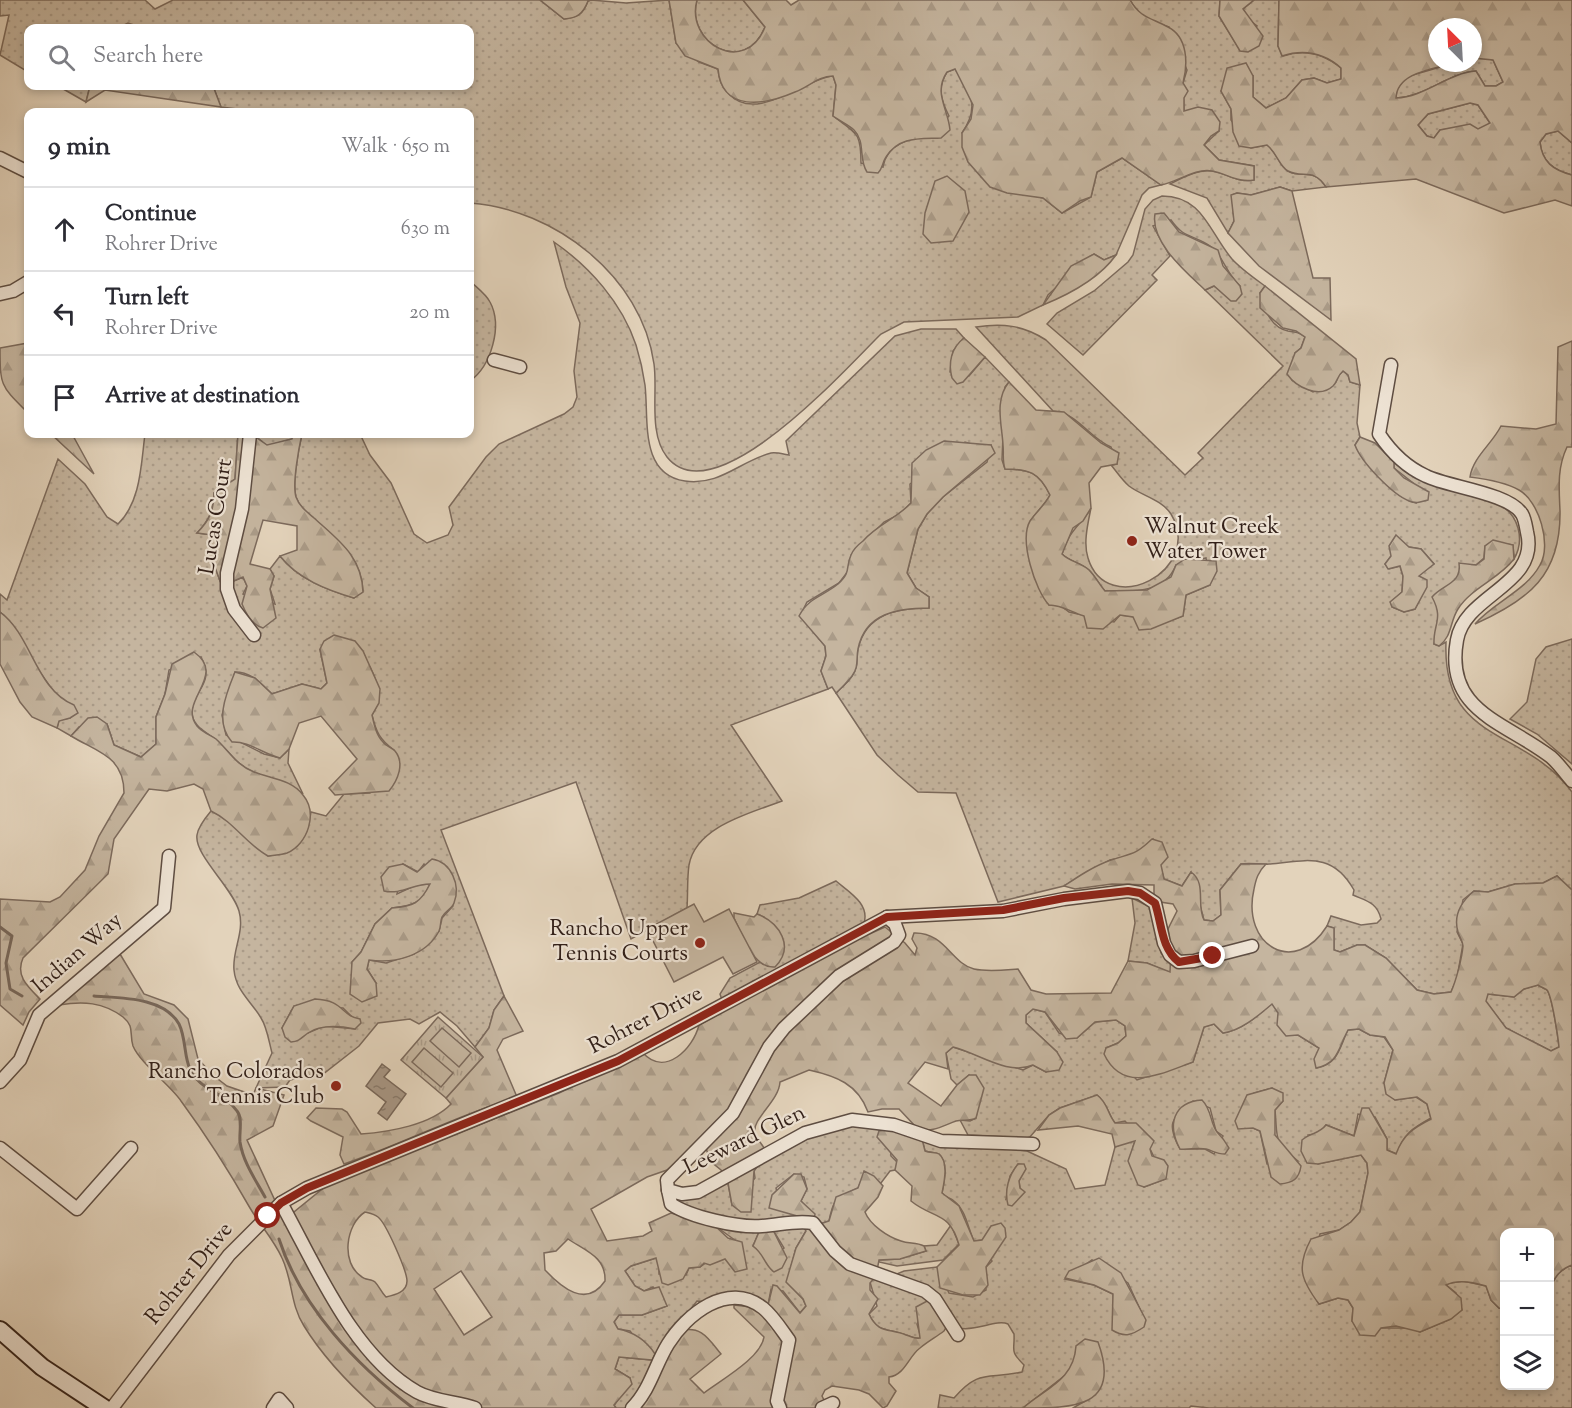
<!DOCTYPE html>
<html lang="en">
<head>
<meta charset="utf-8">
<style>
  body { margin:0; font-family:"Sorts Mill Goudy",serif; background:#f7f7f7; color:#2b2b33 }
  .controls { position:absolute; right:18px; bottom:18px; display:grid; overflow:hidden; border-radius:12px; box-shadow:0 3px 9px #0003 }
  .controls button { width:54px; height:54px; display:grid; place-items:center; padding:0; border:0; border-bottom:2px solid #e1e1e2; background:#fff; color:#2b2b33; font:30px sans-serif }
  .compass { position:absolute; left:1428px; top:18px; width:54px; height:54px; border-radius:50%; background:#fff; box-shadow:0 3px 9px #0003; rotate:336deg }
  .stop { position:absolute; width:18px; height:18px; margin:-14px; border:4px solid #8f2418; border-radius:50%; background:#fff }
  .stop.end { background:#8f2418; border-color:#fff; box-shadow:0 2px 6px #0008 }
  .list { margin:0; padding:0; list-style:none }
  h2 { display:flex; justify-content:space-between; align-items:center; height:78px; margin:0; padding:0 24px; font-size:26px }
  h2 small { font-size:20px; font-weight:400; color:#7c7c81 }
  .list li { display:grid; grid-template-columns:39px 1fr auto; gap:18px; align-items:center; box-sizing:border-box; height:84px; padding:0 24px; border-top:2px solid #e1e1e2 }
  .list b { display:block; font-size:22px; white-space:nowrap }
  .list p { margin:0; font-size:20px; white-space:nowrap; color:#7c7c81 }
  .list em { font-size:20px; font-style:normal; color:#7c7c81 }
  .icon { flex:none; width:33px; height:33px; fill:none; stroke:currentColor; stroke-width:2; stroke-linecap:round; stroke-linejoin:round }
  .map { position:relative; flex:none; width:1572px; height:1408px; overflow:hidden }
  .search { position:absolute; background:#fff; box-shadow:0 3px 9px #0003; left:24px; top:24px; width:450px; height:66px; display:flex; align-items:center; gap:15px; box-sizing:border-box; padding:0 21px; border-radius:12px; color:#7c7c81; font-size:22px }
  .panel { position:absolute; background:#fff; box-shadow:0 3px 9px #0003; left:24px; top:108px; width:450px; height:330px; border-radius:12px }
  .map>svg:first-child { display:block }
</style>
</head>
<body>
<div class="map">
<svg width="1572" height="1408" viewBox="0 0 1572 1408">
  <defs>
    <pattern id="grass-dots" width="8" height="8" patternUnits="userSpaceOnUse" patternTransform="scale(1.5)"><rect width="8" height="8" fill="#c5b59f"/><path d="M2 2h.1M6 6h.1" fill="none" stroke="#aa9b88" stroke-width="1.8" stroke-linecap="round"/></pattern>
    <pattern id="forest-firs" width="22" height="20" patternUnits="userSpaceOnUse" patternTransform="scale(1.5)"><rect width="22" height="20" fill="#c5b59f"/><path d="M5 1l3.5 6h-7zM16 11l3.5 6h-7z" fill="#aa9b88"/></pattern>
    <pattern id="park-tufts" width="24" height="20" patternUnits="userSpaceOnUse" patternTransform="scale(1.5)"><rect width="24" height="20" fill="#c5b59f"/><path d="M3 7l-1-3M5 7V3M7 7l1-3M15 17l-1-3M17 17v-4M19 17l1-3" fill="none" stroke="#aa9b88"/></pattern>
    <pattern id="water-ripples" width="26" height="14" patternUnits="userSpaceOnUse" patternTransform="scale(1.5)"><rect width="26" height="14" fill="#a79684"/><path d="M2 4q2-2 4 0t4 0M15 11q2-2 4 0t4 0" fill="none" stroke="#897a6b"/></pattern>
  </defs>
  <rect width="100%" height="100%" fill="#e3d3bb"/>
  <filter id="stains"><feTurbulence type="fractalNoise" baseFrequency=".00333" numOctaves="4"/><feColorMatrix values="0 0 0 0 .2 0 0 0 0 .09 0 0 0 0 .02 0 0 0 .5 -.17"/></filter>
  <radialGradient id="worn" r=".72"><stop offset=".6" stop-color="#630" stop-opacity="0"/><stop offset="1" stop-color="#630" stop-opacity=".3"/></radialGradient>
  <g fill="url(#grass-dots)" stroke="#7c6a5c" stroke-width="1.5" fill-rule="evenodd">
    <path d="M0 0H145L155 9 173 0H540L564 19C578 18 583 14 588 1L591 0 626 3 669 0 676 43 699 62 718 69C719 80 721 86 729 94 757 124 805 78 833 76L836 85 833 116C857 134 861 132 861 163L883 167C886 146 909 136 929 138L949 116C941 100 937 88 947 72L955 69C971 94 980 107 962 133L1026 194 1043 198 1062 213 1091 197 1097 172 1122 158 1161 185 1149 188 1142 195 1116 255 1104 260 1094 254 1089 257 1048 295 1043 305 1018 317 904 322 881 334C848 366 715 517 667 457 648 433 658 392 654 364 642 276 554 209 470 203V112H263L221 107 213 86H470V28H143L128 23 118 28H28V72L0 55 9 15 0 16Z"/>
    <path d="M697 0H743L765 27C745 77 685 43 697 0Z"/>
    <path d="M1130 0H1220L1219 16 1240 50 1257 26 1248 19 1243 9 1254 0H1279L1278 46 1283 56C1304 49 1324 54 1341 68V79L1327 83 1314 78 1302 80 1286 98 1266 108 1253 97V76L1221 91 1231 109V120L1251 148 1267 145C1278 153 1279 166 1288 171 1303 179 1313 167 1326 187L1292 191 1280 187 1251 195 1237 193 1232 195 1234 221 1228 233 1207 198 1170 184C1182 178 1198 169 1212 171 1227 173 1237 183 1254 180V166L1219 160 1204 145 1219 131 1184 112 1183 83 1187 70 1169 27C1151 22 1139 16 1130 0Z"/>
    <path d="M1482 57 1493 60 1503 82 1496 86H1485L1476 71C1448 73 1425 97 1396 98L1397 89 1406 77 1454 63H1473V58Z"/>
    <path d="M51 86H90L86 102 58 86 55 88Z"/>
    <path d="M1470 103 1478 105 1490 123C1479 135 1455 127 1440 130L1434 138 1427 136 1418 125 1428 114Z"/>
    <path d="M1558 131 1572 143V175C1553 170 1542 162 1540 142L1546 134Z"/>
    <path d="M1162 196C1203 196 1209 232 1232 259 1241 269 1254 278 1265 286L1260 293C1264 308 1270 327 1288 331 1296 332 1298 332 1305 337L1301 348 1295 353 1292 380 1313 392 1336 382 1338 376 1343 371 1348 375 1350 382 1360 385 1357 423 1360 437 1355 445C1372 468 1389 495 1416 503L1413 483 1394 468V462L1443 487 1498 504C1519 514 1525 540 1514 559L1513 545 1499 543 1485 546 1484 558 1476 565H1468L1437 607 1440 622 1434 644 1439 646 1446 642C1442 744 1524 727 1572 792V890L1557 876 1543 883 1515 884 1488 892 1474 891 1463 900 1457 932 1463 944 1457 978 1451 992 1434 994 1417 990 1386 958 1365 945H1357L1340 952 1334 950V928L1327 926 1331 916 1361 925 1377 923 1381 919C1377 902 1366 901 1353 895L1354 890C1332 851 1306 861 1269 864 1259 865 1251 862 1241 864L1220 890 1221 915 1213 921 1204 920 1191 872 1182 886 1164 879 1153 839 1135 855 1110 860 1064 886 998 902 956 793 918 792 898 775 877 755 836 693C841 688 848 682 852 676 859 667 856 659 858 649 866 613 898 608 929 608V597L916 588 907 573 918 529 927 514 943 497 987 462 991 445 978 446 965 442 910 484 911 503 900 514 884 522 851 555 849 570 839 583 807 602 800 616 825 646 826 656 821 671 828 689 731 725 782 801C751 813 696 826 689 865 687 879 688 894 687 908L631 939 576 782 441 830 504 996 494 1010 489 1028 475 1047 457 1026 440 1012 419 1024 410 1019 378 1023 359 1046 318 1078 312 1075 290 1080 285 1087 256 1088 272 1053C269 1042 267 1027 261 1018 251 1001 236 991 234 970 232 950 245 932 239 911 232 887 194 855 197 835 198 827 206 817 211 811L226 818 268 856C298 850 306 841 311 812L326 816 344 794 370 793 394 750C380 740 376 732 372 715 383 697 379 685 370 667L320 650 327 683 321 689 302 684 272 694C261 684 252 672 235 672L222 715 226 735 264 754 280 758 289 749 288 763 303 794C285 780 273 781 253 772 236 765 229 750 215 739 206 732 192 726 192 712 192 690 216 684 201 657L169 670 165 694 156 717V744L141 757 114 745 107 724 79 727 71 736 57 728 59 720 70 718 77 712C73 703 66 704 59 698 52 691 46 680 39 671 25 653 20 627 0 612V594L7 600 58 459 85 484 107 517 118 524C141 502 141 464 145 434H238L235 479 214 493C214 510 209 520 197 533L212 535 219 542 213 562 222 586 243 577 247 586 243 594 275 604 270 589 274 576 270 569 280 556C298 579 327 590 354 598L363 591C362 558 337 539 313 518 306 512 299 506 296 497 292 484 299 447 302 434H360L370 455 391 483 414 534 427 543 448 535 453 525 449 507 486 457 499 444 564 414 573 407 577 397 574 371 580 323 566 287 554 242C590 267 622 303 636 345 640 358 643 371 645 385 649 419 639 474 685 481 720 486 740 461 771 453 776 452 783 454 789 455L786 441 895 336 921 329H956L964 338 953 351 950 372 969 376 985 357 1009 382 1005 387 1002 460 1005 469C1029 469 1039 472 1050 495 1046 503 1033 516 1030 522 1021 550 1038 580 1049 605H1060L1069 612 1114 622 1120 615 1169 621 1183 616 1186 595 1210 585 1206 558 1176 565C1164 595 1132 591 1105 591 1099 584 1095 576 1089 570 1080 562 1070 562 1062 554 1069 530 1079 527 1091 508 1088 523 1083 543 1088 558 1107 620 1205 571 1171 514 1161 499 1142 496 1129 486 1122 480 1117 472 1111 465L1117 464 1111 447C1089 438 1078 413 1053 411L976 327C1002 323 1023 325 1046 340L1185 475 1203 458 1198 453 1283 366 1205 290 1214 286 1223 291 1240 286C1225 273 1223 252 1205 243 1189 234 1183 237 1171 220L1153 226 1170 256 1152 275 1157 280 1083 355 1047 324 1057 313 1094 291 1128 262 1133 255 1145 209 1153 200ZM1409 547 1421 549 1434 564 1418 576 1420 599 1415 609 1404 612 1392 607 1391 602 1402 592 1403 576 1400 566 1389 569 1385 564 1391 556ZM403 864 418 872 424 864 453 906 442 918 439 931 414 954 386 963 369 960 367 969 376 983 352 978V962L361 952 375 924 392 908 407 906 422 900 430 884 416 885 397 894ZM294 1006 343 1008 352 1017 355 1029 324 1026 308 1033 282 1028Z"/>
    <path d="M470 281C476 287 486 294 490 302 503 326 491 366 470 381Z"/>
    <path d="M253 434H293L292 439 267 446Z"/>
    <path d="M1572 639V764L1537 734 1510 719 1527 702 1536 659 1546 647Z"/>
    <path d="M836 881C849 892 870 904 864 923L722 1000 720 994 730 978 760 962 763 964 764 917 757 914 760 905 799 898Z"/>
    <path d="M1132 898 1150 907 1161 953 1172 966 1170 973 1147 963 1128 961 1135 923Z"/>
    <path d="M1538 985C1539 986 1546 989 1547 990 1552 996 1558 1037 1559 1047L1551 1051 1506 1028 1485 1001 1488 994 1514 997 1524 989Z"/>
    <path d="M1272 1003 1298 1035 1319 1048 1317 1068C1339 1063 1339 1048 1348 1030L1359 1029 1370 1035 1384 1037 1393 1050 1384 1083 1395 1100 1416 1097 1427 1104 1431 1118C1413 1128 1403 1134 1397 1154L1387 1150V1139L1375 1117 1358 1114 1354 1136 1326 1125 1320 1133 1308 1135 1318 1164 1361 1155 1367 1163 1368 1173 1360 1212 1351 1222 1339 1230 1320 1234 1307 1283 1319 1304 1338 1298 1348 1300 1353 1308 1352 1321 1381 1328H1410L1420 1332 1450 1319 1462 1310 1456 1293 1445 1284 1463 1281 1486 1286 1491 1300 1499 1308 1504 1309V1386H1550V1290C1553 1279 1560 1269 1572 1265V1408H1209L1191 1406 1189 1408H1073L1085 1401 1076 1347 1075 1361 1068 1373 1023 1408H938L940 1395 954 1398C980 1368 988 1380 1022 1372L1024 1365C1009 1350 1015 1351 1014 1334L1008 1324C996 1319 976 1332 959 1328L940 1300 892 1276 904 1271 937 1267 949 1293 973 1297 986 1290V1267L992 1261 982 1240 974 1241C968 1229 966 1210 954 1201 950 1197 946 1199 942 1193 944 1183 949 1162 939 1154 936 1152 930 1153 925 1151L922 1139 1027 1151 1066 1169 1075 1189 1105 1185 1115 1147 1130 1140 1135 1141C1128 1160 1131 1172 1144 1187L1165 1179 1150 1149 1125 1121 1115 1123C1107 1113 1108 1103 1097 1095L1060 1108 1049 1115 1029 1138 968 1135 960 1120 970 1121 976 1118 979 1099 969 1075 957 1085 951 1079 946 1053 953 1047 1023 1070 1033 1065 1046 1072 1057 1052 1026 1023V1015L1033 1009 1045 1012 1059 1033 1077 1038 1095 1022 1116 1020 1125 1026 1126 1036 1118 1043 1106 1048 1137 1080 1193 1062 1204 1027 1214 1024 1223 1033C1241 1031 1259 1015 1272 1003ZM1272 1088 1283 1101 1275 1110C1278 1139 1272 1141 1298 1161L1267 1164 1260 1131 1253 1128 1254 1093ZM1193 1101 1210 1108 1216 1131 1223 1136 1214 1154 1205 1149H1180C1165 1122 1173 1118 1193 1101ZM1018 1164 1024 1165 1019 1181 1020 1188 1006 1199 1010 1176ZM1092 1260 1128 1283 1145 1320 1114 1311 1113 1294 1094 1285 1065 1279Z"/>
    <path d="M851 1124 889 1129 891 1156 898 1163 895 1170 890 1171 881 1183 862 1179 858 1188C837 1198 834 1196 829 1221L817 1225 801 1201 807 1189 804 1177 794 1174 776 1188 781 1211H790L797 1216C767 1224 697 1222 674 1198L696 1196 728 1183 732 1205 755 1178 754 1171 758 1164 808 1135Z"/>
    <path d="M804 1224 806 1231 796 1248 787 1282 803 1299 806 1306 800 1313 783 1291 771 1289 768 1305 697 1301 682 1320 632 1402 625 1408H616L614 1406 630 1378 615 1369 619 1357 652 1360 630 1331 618 1329 614 1322 619 1315H642L667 1306 653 1287 644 1291 635 1286 625 1271 631 1266 656 1258 659 1265V1274L686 1275 689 1268 700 1267 736 1241 714 1225 759 1232 753 1246 764 1255 765 1260 784 1248 773 1230Z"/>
    <path d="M951 1225 959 1244 943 1260 897 1266 879 1262V1260L899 1259 926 1251 924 1246 937 1245Z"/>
    <path d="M874 1278 911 1290 929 1300 917 1324 921 1338C914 1339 913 1337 906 1335 889 1328 878 1334 869 1314L877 1306 870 1282Z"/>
  </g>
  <g fill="url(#forest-firs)" stroke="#7c6a5c" stroke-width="1.5" fill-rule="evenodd">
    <path d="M540 0H591L588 1C583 14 577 18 564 19Z"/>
    <path d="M669 0H697C685 43 745 77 765 27L743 0H786L791 5 799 0H1130C1140 18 1152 18 1168 27 1188 37 1188 64 1183 83L1188 91 1184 98V111L1198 107 1212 110 1220 122 1219 131 1211 136 1204 145 1219 160 1254 166V180C1238 183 1228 174 1212 171 1194 168 1178 182 1161 185L1122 158 1097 172 1091 197 1080 201 1062 213 1043 198 1007 193 990 187 968 162 962 147V133L971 119 973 105 955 69 947 72C933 93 948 108 950 130L941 138C920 139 899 136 886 157 882 163 883 168 878 173L867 172C858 159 866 142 854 130 849 125 840 121 833 116L836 85 833 76C818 76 809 87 795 92 765 105 722 113 718 69L685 56 676 43Z"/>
    <path d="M1220 0H1254L1243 9 1263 36 1259 46 1248 52 1240 51 1219 16Z"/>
    <path d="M1279 0H1572V143L1558 131 1546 134 1540 142C1542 162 1553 170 1572 175V206L1555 200 1504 213 1416 179 1326 187C1313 167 1303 179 1288 171 1279 166 1277 153 1267 145L1251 148 1239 146 1233 132 1231 109 1221 91 1227 68 1246 63 1253 76V97L1266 108 1286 98 1302 80 1314 78 1327 83 1341 79V68C1324 53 1304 49 1282 56L1278 46ZM1437 27H1473V58L1493 60 1503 82 1496 86H1485L1476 71C1448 73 1425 97 1396 98 1397 72 1434 69 1454 63H1437ZM1470 103 1478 105 1490 123 1478 129 1470 124 1440 130 1434 138 1427 136 1418 125 1428 114Z"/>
    <path d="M90 86H213L221 107 105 90 86 102Z"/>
    <path d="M947 176 965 191 969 212 953 241 931 243 923 234 925 213 935 181Z"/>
    <path d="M1280 187 1292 191 1313 278H1330L1331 320 1259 266 1228 233 1234 221 1231 195 1237 193 1251 195Z"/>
    <path d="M1164 213 1179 232 1218 250 1223 266 1240 286 1242 294 1236 301H1231L1214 286 1205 290C1186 272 1150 242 1155 214Z"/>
    <path d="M1094 254 1104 260 1116 255C1099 279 1070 294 1043 305L1071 266Z"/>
    <path d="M1265 286 1356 359 1360 385 1350 382 1348 375 1343 371C1337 376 1338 381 1333 386 1319 399 1296 387 1287 374L1295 353 1301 348 1305 337 1296 331 1283 328 1260 308V293Z"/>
    <path d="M964 338 985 357 963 382 957 384 952 378C948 363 951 348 964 338Z"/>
    <path d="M1572 341V447H1567C1557 468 1559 488 1560 511 1561 575 1529 600 1475 624 1494 602 1526 591 1540 565 1552 545 1539 501 1519 490 1505 482 1486 479 1470 477 1473 457 1492 444 1501 426L1536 429 1556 424 1558 347Z"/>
    <path d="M28 343V413C1 386 0 387 0 348Z"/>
    <path d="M1009 382 1036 410 1064 412 1101 443 1119 453 1117 464 1101 467 1089 483 1091 508 1083 521 1073 528 1062 554C1070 562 1080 562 1089 570 1095 576 1099 584 1105 591L1147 590 1171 577 1176 565 1185 559 1216 561 1217 571 1210 585 1186 595 1183 616 1151 629 1139 630 1133 617 1120 615 1103 629 1087 628 1084 616C1071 612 1062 605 1049 605 1035 590 1019 540 1030 521 1036 512 1045 505 1050 495 1039 472 1029 469 1005 469 1002 460 1004 454 1003 445 1002 425 994 400 1009 382Z"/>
    <path d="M51 434H72L94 474Z"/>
    <path d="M238 434 253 435 267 445 292 439 293 434H302C299 447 292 484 296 497 299 506 307 512 314 518 338 540 362 556 363 592L354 598C327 590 298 579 280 556L297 550V526L263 520 250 564 270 569 274 576 270 589 276 618 263 628C252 625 246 614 242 604L247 586 243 577 222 586 213 562 219 542 212 535 197 533C209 521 214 511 214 493L235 479Z"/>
    <path d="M1360 437 1375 443 1394 462V468L1404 478 1429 492 1428 500C1421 502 1416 504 1409 501 1392 494 1361 462 1355 445Z"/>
    <path d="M944 441 991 445 995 453 943 497 927 514 918 529 907 573 916 588 929 597V608C898 608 865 613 858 649 856 659 859 667 852 676 848 682 841 688 836 693L832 687 828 689 821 671 826 656 825 646 799 616C809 597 822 597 838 584 852 571 845 568 851 555 853 550 859 544 863 541 877 525 897 518 911 503L912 463 926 450Z"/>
    <path d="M1396 535 1409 547 1421 549 1434 564 1419 576 1427 580V587L1415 609 1404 612 1392 607 1390 602 1402 592 1403 576 1400 566 1388 569 1385 564 1391 556 1389 546Z"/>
    <path d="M1493 540 1513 545 1514 559C1499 579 1471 588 1458 609 1450 621 1452 637 1439 646L1434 644C1433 624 1444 619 1432 597 1443 584 1462 584 1459 563L1476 565 1484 559 1485 546Z"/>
    <path d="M0 612C32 635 35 689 74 705L78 713 70 718 59 721 57 728 32 717 20 702 0 664Z"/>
    <path d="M334 635 355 641 363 651 380 689 379 703 372 715C374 724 376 735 383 742 386 746 391 747 395 751 405 763 398 780 389 791L335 795 329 788 357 759 321 716 299 723 289 749 280 758C263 754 249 741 232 742 214 722 226 694 235 672L255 678 272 694 302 684 321 689 327 683 320 649 324 641Z"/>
    <path d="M194 652C228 676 177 701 197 726 202 732 210 735 216 739 229 751 236 765 254 772 271 779 291 779 303 795 318 813 308 844 287 853 281 855 274 855 268 856 246 844 234 822 211 811L203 789 194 784 167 791 149 789 114 839 108 874 23 958C15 976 28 987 40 999L29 1012 23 1025 0 1005V899L50 902 60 897 85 870 99 836 124 793C124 756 97 752 71 736L88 718 97 717 107 724 114 745 141 757 156 744V717L165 694 172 664Z"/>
    <path d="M1152 839 1162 842 1168 857 1161 865 1164 879 1182 886 1191 872C1207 883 1196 905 1204 920L1213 921 1221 915 1220 890 1241 864H1266C1258 872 1256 879 1254 889 1241 946 1295 977 1327 926L1334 928V950L1340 952 1357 945H1365L1386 958 1417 990 1434 994 1451 992C1456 981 1462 958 1463 946 1463 941 1459 937 1458 932 1453 915 1462 901 1474 891L1488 892 1515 884 1543 883 1557 876 1572 890V1265C1560 1269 1553 1279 1550 1290V1232H1504V1309L1499 1308 1491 1300 1486 1286C1473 1282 1458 1279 1446 1285L1461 1298 1462 1310 1451 1319 1420 1332 1396 1326 1381 1328 1375 1336 1360 1335 1352 1321 1353 1308 1348 1300 1338 1298 1319 1304C1301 1280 1296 1267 1311 1239L1339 1230 1351 1222 1360 1212 1368 1173 1367 1163 1361 1155 1318 1164 1307 1163 1301 1151 1302 1140C1310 1133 1319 1134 1326 1125L1354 1136 1362 1108H1369L1387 1139V1150L1396 1154C1403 1135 1413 1128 1431 1119L1427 1104 1417 1097 1395 1100 1386 1094 1384 1083 1393 1050 1385 1037 1370 1035 1359 1029 1348 1030C1338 1048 1339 1063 1316 1068L1314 1059 1319 1048 1298 1035 1286 1036 1277 1025 1278 1013 1272 1004C1259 1015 1241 1031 1223 1033L1214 1024 1204 1027 1193 1062C1160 1074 1123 1094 1104 1054L1106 1048 1118 1043 1126 1036 1125 1026 1116 1020 1095 1022 1077 1038 1066 1039 1045 1012 1033 1009 1026 1015V1023L1057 1052 1063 1062 1059 1070 1046 1072 1033 1065C1008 1076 978 1053 953 1047L946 1053 948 1069 925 1062 908 1083 941 1106 957 1085 969 1075H976L984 1088 976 1118C969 1122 963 1119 956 1121 942 1126 933 1133 917 1128L899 1109H882L868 1112C858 1084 836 1076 809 1070L780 1082C779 1101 752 1119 755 1132 756 1139 764 1146 767 1153L754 1171 751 1212H741L732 1205 728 1183 721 1170 710 1161 706 1148 691 1149 667 1170 647 1177 591 1209 607 1241 643 1236 652 1231 649 1223 671 1213 714 1225 728 1238 742 1242 747 1269 735 1272 725 1259 710 1265 704 1263 700 1267 689 1268 683 1279 668 1285 662 1283 656 1258 631 1266 625 1271 635 1286 644 1291 659 1287 667 1306 642 1315H619L614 1322 618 1329C634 1332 646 1340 655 1354L652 1360 619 1357 615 1369 630 1378 632 1384 614 1405 616 1408H376C349 1384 323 1357 304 1326 290 1304 293 1281 282 1258 274 1240 260 1225 250 1208 229 1171 206 1135 181 1101 170 1085 140 1063 133 1046 129 1033 135 1027 123 1017 103 1002 83 1001 59 1005L120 954 144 994 174 1005 188 1019 198 1059 214 1076 227 1086 253 1095 256 1088 284 1095 273 1126 247 1140 284 1220 326 1186 559 1093 643 1053C665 1077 693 1049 699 1025L838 948 885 927 905 943 915 955 917 948 912 939 914 933C945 932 952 964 974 969 988 972 1004 970 1018 969L1031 990 1046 994 1111 993 1128 961 1147 963 1170 972 1171 950 1168 929 1177 911 1173 904 1160 902 1154 896V885L1112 884 1075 889 1064 886C1079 876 1094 866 1111 860 1132 853 1134 856 1152 839ZM1538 985C1539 986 1546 989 1547 990 1552 996 1558 1037 1559 1047L1551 1051 1506 1028 1486 1001 1488 994 1514 997 1524 989ZM365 1212C369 1213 374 1214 378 1217 386 1223 407 1271 407 1281 407 1292 395 1295 386 1297 381 1292 379 1286 375 1282 372 1279 365 1280 362 1277 340 1263 346 1224 365 1212ZM568 1239C586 1251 606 1257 605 1281 586 1309 561 1287 545 1270L544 1253 556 1251ZM461 1271 492 1317 464 1335 434 1289Z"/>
    <path d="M432 859C451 862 461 885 454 903 452 909 445 911 442 917 440 922 441 927 439 931 426 956 394 964 369 960L367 969 376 983 377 996 362 1002 350 994 352 962 361 952 375 924 392 908C413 906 420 904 430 884 413 884 401 895 384 891L381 877 389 867 403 864 417 872Z"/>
    <path d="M734 913 754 917 757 914C780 923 795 947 775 967 753 969 742 934 734 918Z"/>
    <path d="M504 996 523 1031 503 1039 497 1050 517 1097C457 1115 403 1144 344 1164L340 1155 343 1137 311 1121 307 1118 316 1108 342 1109 347 1112 361 1134C389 1132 431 1125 451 1104L446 1098 483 1057 475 1047 489 1028 494 1010Z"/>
    <path d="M315 999C344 1000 341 1016 360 1019L361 1023 355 1029C340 1026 321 1024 308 1033 301 1038 300 1041 291 1042L285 1037 282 1028 294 1006Z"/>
    <path d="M1272 1088 1283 1093V1101L1275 1110V1135L1301 1166C1299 1179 1293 1183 1280 1184L1271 1177 1260 1131 1253 1128 1238 1129 1235 1121 1247 1095Z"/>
    <path d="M1097 1095C1108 1103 1107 1113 1115 1123H1136L1154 1141 1150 1149 1152 1156 1164 1160 1168 1166 1166 1179 1144 1187 1138 1185 1128 1161 1135 1141 1115 1147 1112 1134 1078 1126 1038 1130 1049 1115 1060 1108Z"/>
    <path d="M1202 1100C1212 1110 1210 1123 1217 1132 1222 1137 1225 1141 1229 1148L1225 1154C1217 1154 1213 1151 1206 1149 1198 1147 1189 1150 1180 1149 1167 1125 1173 1102 1202 1100Z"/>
    <path d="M889 1129 922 1139 925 1151C930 1153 936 1152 939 1154 949 1162 944 1183 942 1193L959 1206 974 1241 982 1240 991 1226 1001 1223 1005 1228 1006 1237 986 1267 988 1285 980 1295H963L940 1288 937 1267 959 1245C950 1211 933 1219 911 1201L912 1186 895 1170 897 1160 877 1137 879 1131Z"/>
    <path d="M1018 1164H1024L1026 1169 1019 1181 1020 1188 1025 1192 1012 1206 1008 1205C1004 1190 1009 1175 1018 1164Z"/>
    <path d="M864 1171 874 1176 883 1186 878 1197 865 1212C870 1225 888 1237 901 1241 909 1244 916 1242 924 1246L926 1251 900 1259 879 1260 876 1276 870 1283V1290L878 1299 869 1314C878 1334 889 1328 906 1335 913 1337 913 1339 920 1338L916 1307 929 1300 947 1326 944 1331C936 1337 927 1342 920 1348 908 1357 905 1375 889 1377V1383L896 1391 887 1406 883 1408 869 1394 859 1390 832 1386 825 1390 822 1396 828 1408H635L679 1331C701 1325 708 1338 721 1354L690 1379 704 1393C721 1380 761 1358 764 1337L734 1308V1305L751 1307 768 1305 773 1285 777 1286 800 1313 806 1306 803 1299 786 1282 796 1248 806 1231 797 1216 769 1208 772 1195 794 1174H801L807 1189 801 1201 815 1214 814 1221 817 1225 829 1221 836 1197 858 1188Z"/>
    <path d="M773 1230 787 1258 782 1268 774 1272C764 1265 765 1255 753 1246L759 1232Z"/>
    <path d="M1099 1258 1121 1273 1146 1320 1144 1327C1132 1335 1125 1338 1112 1330L1113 1294 1094 1285 1065 1278 1069 1271Z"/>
    <path d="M1085 1339 1098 1342C1122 1408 1074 1408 1023 1408 1046 1388 1074 1380 1076 1346Z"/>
  </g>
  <path fill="url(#park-tufts)" stroke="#7c6a5c" stroke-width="1.5" d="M438 1017 483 1057 446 1098 401 1060Z"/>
  <g fill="#c5b59f" stroke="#7c6a5c" stroke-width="1.5">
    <path d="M694 904 704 922 729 909 757 962 733 974 723 957 674 982 647 929Z"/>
    <path d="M442 1028 471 1053 459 1067 430 1041Z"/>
    <path d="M424 1048 453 1073 441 1087 412 1062Z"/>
  </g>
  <path fill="url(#water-ripples)" stroke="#786759" stroke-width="1.5" d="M382 1064 390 1070 384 1077 406 1094 387 1120 378 1113 386 1102 366 1086Z"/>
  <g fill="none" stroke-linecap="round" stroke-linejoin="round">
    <g stroke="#786759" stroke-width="3">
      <path d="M0 927 12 936 6 963 10 989 22 996"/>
      <path d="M94 996C121 998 164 997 179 1024 186 1038 184 1057 190 1069 199 1090 224 1092 237 1111 243 1118 239 1133 240 1142 243 1162 255 1179 265 1197"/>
      <path d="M279 1239C301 1307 356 1365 413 1408"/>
    </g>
    <defs>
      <g id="street">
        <path d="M0 158 28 172"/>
        <path d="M0 294 13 291 28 282"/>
        <path d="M494 360 520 367"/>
        <path d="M1391 365 1379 434C1391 452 1406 467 1426 476 1448 487 1509 493 1522 514 1525 519 1526 527 1527 532 1540 585 1465 594 1457 640 1444 712 1506 722 1551 757 1559 764 1565 773 1572 781"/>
        <path d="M250 434 242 509 227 573V589L234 609 254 635"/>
        <path d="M887 917 895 924 899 935 894 942 839 976 784 1028 769 1047 733 1113 667 1180 668 1190 682 1194 698 1192 805 1133 852 1120 894 1125 941 1141 1033 1144"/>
        <path d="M0 1082 20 1060 39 1015 164 908 169 856"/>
        <path d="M0 1148 77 1209 131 1148"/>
        <path d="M668 1190 671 1204C690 1217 738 1228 762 1226 780 1225 795 1220 813 1223L835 1251 850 1264 925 1291 935 1299 958 1335"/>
        <path d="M281 1203C316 1266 353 1356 417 1392 433 1401 457 1402 475 1408"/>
        <path d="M112 1408 229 1255 281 1203 307 1188 618 1061 887 917 1003 911 1064 899 1128 891 1140 893 1155 903 1164 943 1170 955 1179 962 1194 961 1252 946"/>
        <path d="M273 1408 279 1399 287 1408"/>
        <path d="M632 1408C650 1390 655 1365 668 1344 686 1315 728 1280 763 1308 773 1316 781 1329 789 1340L777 1401 780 1408"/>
        <path d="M822 1408 833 1403"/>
      </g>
      <path id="secondary" d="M0 1330 42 1367 104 1408"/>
    </defs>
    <use href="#street" stroke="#5e4d42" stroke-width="15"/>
    <use href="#secondary" stroke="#322019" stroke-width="20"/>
    <use href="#street" stroke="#ede2d3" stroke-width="12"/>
    <use href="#secondary" stroke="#ede2d3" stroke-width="16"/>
  </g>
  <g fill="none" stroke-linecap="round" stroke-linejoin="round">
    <path stroke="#8f2418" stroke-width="8" d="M268 1216 281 1203 307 1188 618 1061 887 917 1003 910 1064 898 1128 891 1140 893 1155 903C1162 924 1161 948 1179 962L1213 956"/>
  </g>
  <g fill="#8f2418" stroke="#ede2d3" stroke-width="2">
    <circle cx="1132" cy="541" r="6"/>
    <circle cx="700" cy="943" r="6"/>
    <circle cx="336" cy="1086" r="6"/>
  </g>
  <g text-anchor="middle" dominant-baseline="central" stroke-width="4.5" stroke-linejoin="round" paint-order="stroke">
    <g font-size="22" fill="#322019" stroke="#ede2d3">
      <text transform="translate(217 517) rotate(-81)">Lucas Court</text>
      <text transform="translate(78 954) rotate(-41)">Indian Way</text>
      <text transform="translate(646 1021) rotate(-27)">Rohrer Drive</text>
      <text transform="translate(745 1141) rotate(-26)">Leeward Glen</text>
      <text transform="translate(190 1274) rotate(-51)">Rohrer Drive</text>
    </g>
    <g font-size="22" fill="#322019" stroke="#ede2d3" text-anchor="end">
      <text x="1144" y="528" text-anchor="start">Walnut Creek<tspan x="1144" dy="25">Water Tower</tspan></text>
      <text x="688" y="930">Rancho Upper<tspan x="688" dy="25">Tennis Courts</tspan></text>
      <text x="324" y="1073">Rancho Colorados<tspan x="324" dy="25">Tennis Club</tspan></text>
    </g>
  </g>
  <rect width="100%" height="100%" filter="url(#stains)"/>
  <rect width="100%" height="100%" fill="url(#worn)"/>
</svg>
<div class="controls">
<button>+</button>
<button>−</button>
<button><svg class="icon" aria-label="layers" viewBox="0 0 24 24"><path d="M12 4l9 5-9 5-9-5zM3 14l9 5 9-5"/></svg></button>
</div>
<svg class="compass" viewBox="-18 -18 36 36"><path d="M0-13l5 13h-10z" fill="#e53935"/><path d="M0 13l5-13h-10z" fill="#7c7c81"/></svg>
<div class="stop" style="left:268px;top:1216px"></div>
<div class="stop end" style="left:1213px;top:956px"></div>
<div class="search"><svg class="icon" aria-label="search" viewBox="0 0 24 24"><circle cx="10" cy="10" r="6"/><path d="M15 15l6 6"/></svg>Search here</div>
<section class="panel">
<h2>9 min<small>Walk · 650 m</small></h2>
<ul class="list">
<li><svg class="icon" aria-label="ahead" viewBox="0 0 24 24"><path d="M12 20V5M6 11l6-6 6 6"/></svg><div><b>Continue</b><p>Rohrer Drive</p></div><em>630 m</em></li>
<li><svg class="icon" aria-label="left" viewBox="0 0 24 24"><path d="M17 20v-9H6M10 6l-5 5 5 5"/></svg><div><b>Turn left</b><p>Rohrer Drive</p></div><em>20 m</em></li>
<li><svg class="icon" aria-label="arrive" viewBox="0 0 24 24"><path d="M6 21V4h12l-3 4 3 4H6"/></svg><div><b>Arrive at destination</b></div></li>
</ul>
</section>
</div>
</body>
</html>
